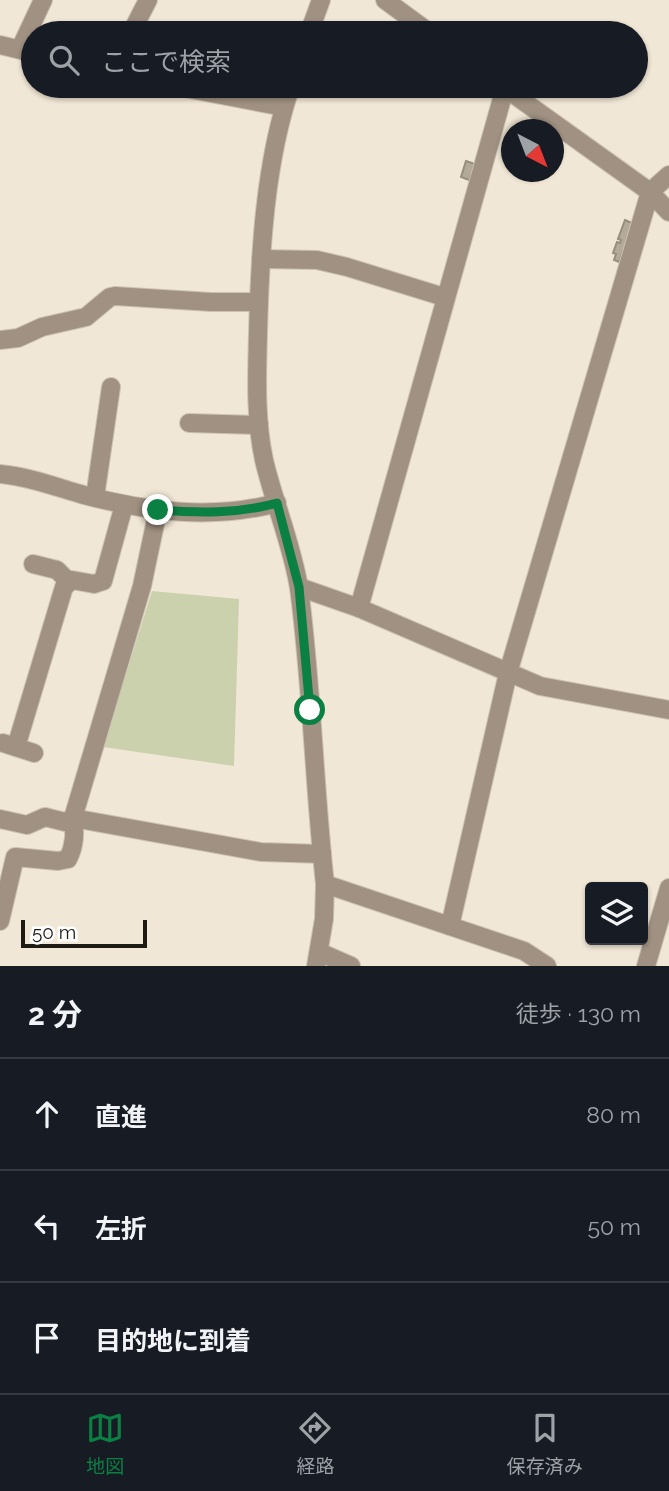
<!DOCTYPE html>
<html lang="ja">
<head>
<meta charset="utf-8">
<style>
  body { margin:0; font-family:Raleway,"Noto Sans JP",sans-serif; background:#20242c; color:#f1f3f6 }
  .controls { position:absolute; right:21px; bottom:21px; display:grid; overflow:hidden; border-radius:7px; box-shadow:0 2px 5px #0004 }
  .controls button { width:63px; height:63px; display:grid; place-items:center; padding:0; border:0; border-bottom:2px solid #363941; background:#171b24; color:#f1f3f6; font:35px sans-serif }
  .compass { position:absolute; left:501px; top:119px; width:63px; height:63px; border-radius:50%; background:#171b24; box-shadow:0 2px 5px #0004; rotate:138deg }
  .scale { position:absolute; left:21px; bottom:18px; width:126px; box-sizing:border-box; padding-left:7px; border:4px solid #1e1a14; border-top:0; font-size:19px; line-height:24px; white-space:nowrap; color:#1e1a14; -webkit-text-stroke:5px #fff; paint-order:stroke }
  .stop { position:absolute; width:21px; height:21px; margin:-16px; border:5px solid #0b8043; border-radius:50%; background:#fff }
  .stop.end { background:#0b8043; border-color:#fff; box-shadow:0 2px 7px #0008 }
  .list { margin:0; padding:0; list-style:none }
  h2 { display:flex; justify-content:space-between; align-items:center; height:91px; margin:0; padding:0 28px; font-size:30px }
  h2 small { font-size:23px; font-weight:400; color:#9ea1a6 }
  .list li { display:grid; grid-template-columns:46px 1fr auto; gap:21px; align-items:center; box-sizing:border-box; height:112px; padding:0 28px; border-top:2px solid #363941 }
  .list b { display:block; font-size:26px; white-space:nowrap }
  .list em { font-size:23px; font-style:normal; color:#9ea1a6 }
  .icon { flex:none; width:38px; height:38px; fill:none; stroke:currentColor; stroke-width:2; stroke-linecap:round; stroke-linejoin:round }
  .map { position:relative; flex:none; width:669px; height:966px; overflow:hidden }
  .search { position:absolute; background:#171b24; box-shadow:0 2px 5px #0004; left:21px; right:21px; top:21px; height:77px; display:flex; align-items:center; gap:18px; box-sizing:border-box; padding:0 24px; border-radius:38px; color:#9ea1a6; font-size:26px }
  .sheet { height:427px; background:#171b24 }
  nav { display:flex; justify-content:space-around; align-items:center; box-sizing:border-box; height:98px; border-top:2px solid #363941; background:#171b24; font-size:19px; color:#9ea1a6 }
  nav a { display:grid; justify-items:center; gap:4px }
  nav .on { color:#0b8043 }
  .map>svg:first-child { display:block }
</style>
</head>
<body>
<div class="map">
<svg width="669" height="966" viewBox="0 0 669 966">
  <rect width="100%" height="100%" fill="#f1e7d6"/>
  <path fill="#cad1ac" d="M152 591 239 599 234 766 103 747Z"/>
  <g fill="#b3aa9a" stroke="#978e7e" stroke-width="2">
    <path d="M466 161 475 164 469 180 461 177Z"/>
    <path d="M625 220 634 224 619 262 614 260 616 254 613 253 617 242 620 243 621 240 618 239Z"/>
  </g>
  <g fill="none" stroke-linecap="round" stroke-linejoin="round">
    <defs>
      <g id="minor">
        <path d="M385 0 430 33"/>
        <path d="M131 33 148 0"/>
        <path d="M309 33 321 0"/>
        <path d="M0 45 33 53"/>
        <path d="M20 49 43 0"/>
        <path d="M174 86 284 107"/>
        <path d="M291 86C265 161 260 253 258 333 257 375 255 418 264 460 274 503 292 544 299 588 312 686 314 786 325 884L324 919 316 966"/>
        <path d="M502 86 650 192 669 212"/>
        <path d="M261 259 317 260 347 267 444 297"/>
        <path d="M0 340 18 338 42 327 86 317 110 297 115 296 211 302H258"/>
        <path d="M189 423 259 425"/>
        <path d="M0 474C30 477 56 487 84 495 148 512 213 520 277 503"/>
        <path d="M95 497 111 387"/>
        <path d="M33 564 57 570 68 581"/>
        <path d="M299 587 359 608 540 686 669 710"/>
        <path d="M359 608 505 88"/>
        <path d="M3 743 34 753"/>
        <path d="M16 747 64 587 72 580 94 584 103 581 124 505"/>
        <path d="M0 819 27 825 45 817 65 822 73 818 261 852 322 854"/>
        <path d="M325 884 524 951 547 966"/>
        <path d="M0 921 15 857 58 861 68 859C75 845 75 833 73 818L142 586 158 510"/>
        <path d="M450 926 508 673 650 192 669 175"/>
        <path d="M319 952 351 966"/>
        <path d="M646 966 669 888"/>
      </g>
    </defs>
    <use href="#minor" stroke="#cbc2b3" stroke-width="20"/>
    <use href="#minor" stroke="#a09182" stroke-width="18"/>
  </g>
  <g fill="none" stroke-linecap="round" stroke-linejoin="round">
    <path stroke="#0b8043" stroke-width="9" d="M158 510C199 513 237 514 277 503L299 587 310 710"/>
  </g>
</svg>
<div class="controls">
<button><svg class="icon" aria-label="layers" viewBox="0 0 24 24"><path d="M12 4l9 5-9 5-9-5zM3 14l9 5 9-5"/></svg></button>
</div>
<svg class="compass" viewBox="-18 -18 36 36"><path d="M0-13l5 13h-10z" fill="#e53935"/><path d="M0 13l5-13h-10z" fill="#9ea1a6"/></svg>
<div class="scale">50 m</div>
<div class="stop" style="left:310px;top:710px"></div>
<div class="stop end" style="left:158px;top:510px"></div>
<div class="search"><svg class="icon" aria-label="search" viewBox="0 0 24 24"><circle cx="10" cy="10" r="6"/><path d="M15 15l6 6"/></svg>ここで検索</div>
</div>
<section class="sheet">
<h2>2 分<small>徒歩 · 130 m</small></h2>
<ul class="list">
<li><svg class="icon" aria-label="ahead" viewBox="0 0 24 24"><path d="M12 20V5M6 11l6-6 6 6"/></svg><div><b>直進</b></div><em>80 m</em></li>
<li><svg class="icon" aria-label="left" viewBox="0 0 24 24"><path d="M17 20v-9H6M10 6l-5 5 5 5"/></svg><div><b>左折</b></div><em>50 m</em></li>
<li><svg class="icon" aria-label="arrive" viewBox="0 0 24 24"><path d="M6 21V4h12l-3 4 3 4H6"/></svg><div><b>目的地に到着</b></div></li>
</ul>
</section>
<nav>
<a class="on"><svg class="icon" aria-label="map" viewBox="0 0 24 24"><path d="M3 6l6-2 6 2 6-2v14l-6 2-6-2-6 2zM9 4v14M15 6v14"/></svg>地図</a>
<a><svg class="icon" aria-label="directions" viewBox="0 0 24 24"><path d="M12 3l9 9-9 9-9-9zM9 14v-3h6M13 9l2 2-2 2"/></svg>経路</a>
<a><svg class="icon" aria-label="saved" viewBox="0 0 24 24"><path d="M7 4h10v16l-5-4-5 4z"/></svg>保存済み</a>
</nav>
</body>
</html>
